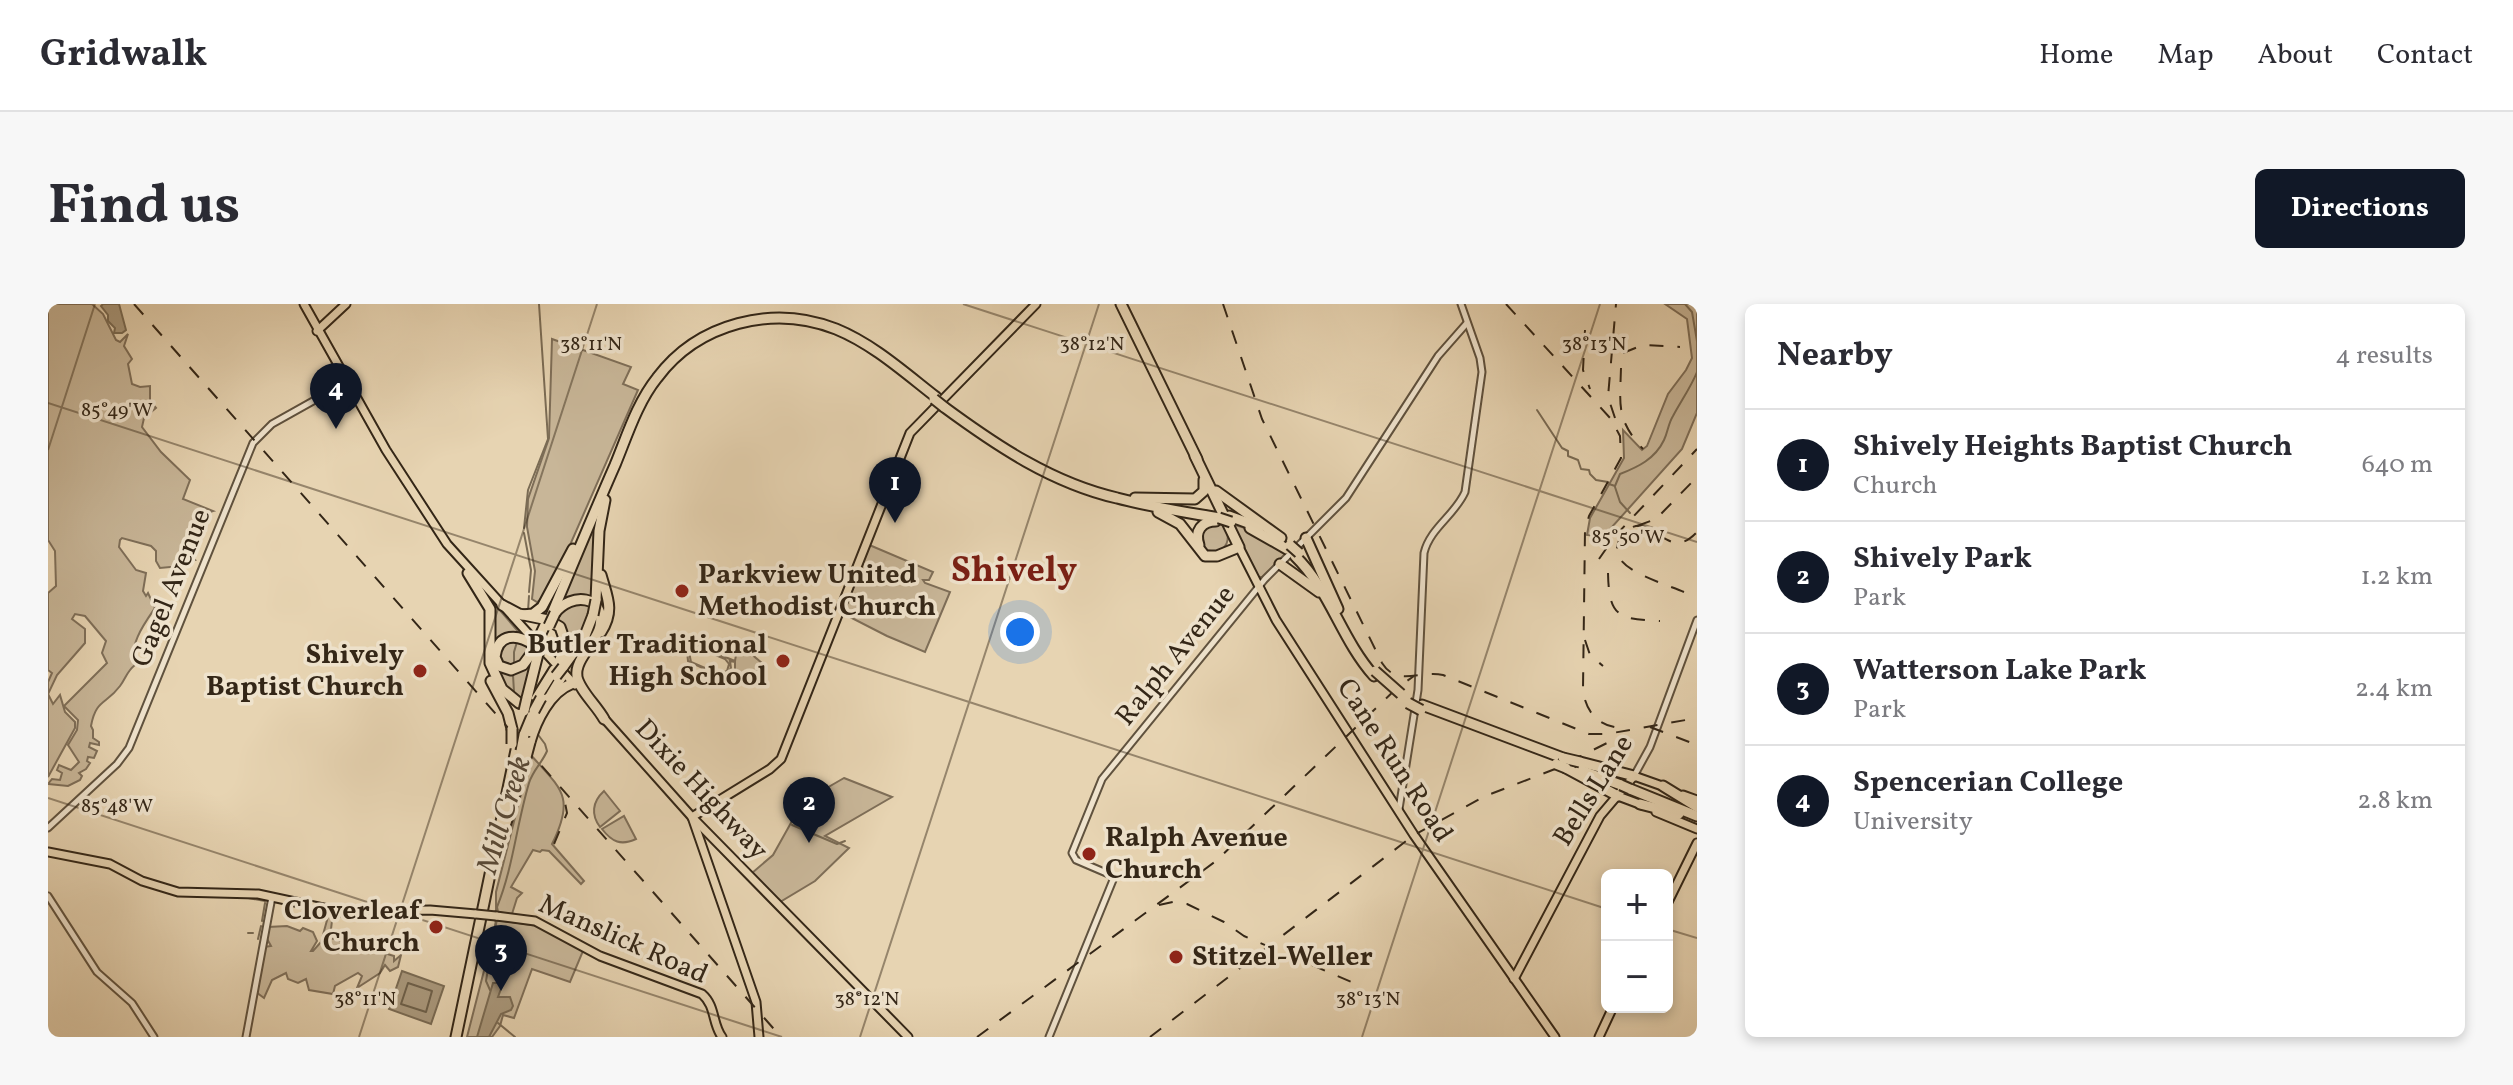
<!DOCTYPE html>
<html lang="en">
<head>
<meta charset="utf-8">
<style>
  body { margin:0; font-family:Vollkorn,serif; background:#f7f7f7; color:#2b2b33 }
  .controls { position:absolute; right:24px; bottom:24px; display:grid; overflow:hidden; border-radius:12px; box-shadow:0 4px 12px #0003 }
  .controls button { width:72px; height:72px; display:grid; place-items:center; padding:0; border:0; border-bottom:2px solid #e1e1e2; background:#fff; color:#2b2b33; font:40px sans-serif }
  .you { position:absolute; left:972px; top:328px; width:28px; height:28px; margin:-20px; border:6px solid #fff; border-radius:50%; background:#1a73e8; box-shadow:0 0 0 12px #1a73e833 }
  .badge { display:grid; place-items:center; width:52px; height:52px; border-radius:50%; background:#111827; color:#fff; font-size:26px; font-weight:700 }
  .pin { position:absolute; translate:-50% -66px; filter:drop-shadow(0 2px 4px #0008) }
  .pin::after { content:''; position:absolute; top:42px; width:28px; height:24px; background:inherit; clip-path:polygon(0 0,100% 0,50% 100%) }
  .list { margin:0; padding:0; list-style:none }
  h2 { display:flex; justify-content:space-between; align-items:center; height:104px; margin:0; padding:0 32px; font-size:34px }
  h2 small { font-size:26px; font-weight:400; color:#7c7c81 }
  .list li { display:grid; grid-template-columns:52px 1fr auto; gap:24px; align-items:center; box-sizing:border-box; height:112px; padding:0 32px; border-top:2px solid #e1e1e2 }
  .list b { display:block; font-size:30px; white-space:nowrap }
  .list p { margin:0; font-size:26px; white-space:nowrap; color:#7c7c81 }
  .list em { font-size:26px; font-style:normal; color:#7c7c81 }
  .map { position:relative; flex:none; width:1649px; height:733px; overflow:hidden; border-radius:12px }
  header { display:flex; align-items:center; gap:48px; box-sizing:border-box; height:112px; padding:0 40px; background:#fff; border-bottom:2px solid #e1e1e2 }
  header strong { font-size:38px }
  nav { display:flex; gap:44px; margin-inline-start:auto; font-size:28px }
  .intro { display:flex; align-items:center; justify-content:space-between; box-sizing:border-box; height:192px; padding:0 48px }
  h1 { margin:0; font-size:56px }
  .button { padding:20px 36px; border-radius:12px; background:#111827; color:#fff; font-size:28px; font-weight:700 }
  main { display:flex; gap:48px; padding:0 48px }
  aside { flex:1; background:#fff; border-radius:12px; box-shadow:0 4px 12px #0003 }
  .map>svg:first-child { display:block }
</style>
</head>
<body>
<header>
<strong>Gridwalk</strong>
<nav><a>Home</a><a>Map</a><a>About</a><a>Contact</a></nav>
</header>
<div class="intro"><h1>Find us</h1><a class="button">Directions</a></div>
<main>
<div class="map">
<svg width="1649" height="733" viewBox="0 0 1649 733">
  <rect width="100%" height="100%" fill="#e7d4b2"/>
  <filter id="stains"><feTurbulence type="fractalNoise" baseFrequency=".0025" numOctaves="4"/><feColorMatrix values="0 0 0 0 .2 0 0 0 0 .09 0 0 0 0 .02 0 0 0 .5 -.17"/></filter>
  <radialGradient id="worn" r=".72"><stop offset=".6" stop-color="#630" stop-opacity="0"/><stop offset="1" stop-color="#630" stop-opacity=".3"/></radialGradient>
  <g fill="#c8b698" stroke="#7e6e58" stroke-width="2" fill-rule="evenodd">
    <path d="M0 0H44L55 10 68 36 72 38 80 30 76 42 84 55 80 60 84 80 92 83 102 82V97L108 104 96 114 94 123 113 148 142 176 135 195 165 207C150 211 141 223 136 240L141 252 147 256 133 262 112 264 108 257V247L103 242 74 234 72 236 71 243 88 266 98 269 95 287 98 292 100 289 107 304C96 320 80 342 87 361 79 367 78 374 72 382 58 401 48 395 43 422L45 426V434L51 438V441L42 439 41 443 49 447 46 454 40 453 39 457 42 459 38 465 31 469 34 472 32 476 20 482 0 480 4 475 12 476 14 469 9 466 11 461 23 466 31 458 20 441 29 426 30 416 16 402 59 359 54 349 58 337 37 312 27 310 24 315 37 325V339L9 371 0 390 5 400 12 391 17 408 27 418V424L0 473V378L4 369 0 366V289L8 282 7 247 0 236Z"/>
    <path d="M1617 0H1649V109L1634 145 1555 233 1539 231 1542 214 1576 154 1575 126 1594 146 1599 142 1620 90 1638 66 1644 54 1639 15Z"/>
    <path d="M504 35 583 63 575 80 590 86 515 257 494 295 489 298 484 295 487 267 479 223 480 195 501 134Z"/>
    <path d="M555 194 546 299 538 295 510 304Z"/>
    <path d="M1176 219C1181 231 1183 242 1169 248L1157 246 1150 237 1158 220Z"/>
    <path d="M1184 220 1200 225 1240 248 1215 273H1210Z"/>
    <path d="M819 240 885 268 881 276H875L877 279 902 288 877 348 839 332 792 308Z"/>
    <path d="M444 297 474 332 463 331 446 349 459 367 486 350 475 400 469 397 446 368Z"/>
    <path d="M524 297 545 302 536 329 514 361 518 348 505 315Z"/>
    <path d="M462 334 485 344 477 357 456 364 448 351Z"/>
    <path d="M650 342 687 357 688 351 695 343 715 360 698 378 687 367V358L682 357 683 364 679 370 669 371 640 357 639 347ZM651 344 677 355 681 360 679 367 671 370 643 358 641 348Z"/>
    <path d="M481 449C513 485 528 492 504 540L536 577 533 580 501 547 494 546 492 548 485 546 463 583 474 589 469 594 464 610 448 608V588L473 490 469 488Z"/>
    <path d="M796 474 844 493 777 532 801 544 767 577 732 598 704 569 725 551 744 517 765 492Z"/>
    <path d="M556 487 572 507 552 523C543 511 544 498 556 487Z"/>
    <path d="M576 512 588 535C573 542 564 538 554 525Z"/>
    <path d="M285 608 282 634 297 638 300 643 313 642 346 652V657L353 651 350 663 342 667 337 661 332 669 309 684 314 672 310 669 287 682 285 690 261 686 258 675 250 679 240 675 238 669 224 676 216 694 208 688 216 643 223 642 218 633 220 623 239 622 252 627 255 624 265 628 269 637 263 647H265L273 638 281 609Z"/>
    <path d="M449 616 490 622 535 647 522 678 484 665 466 714 455 711 452 722 444 733H419Z"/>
  </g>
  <g fill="#aa997d" stroke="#7a6b54" stroke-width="2">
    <path d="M55 0H71L78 26 74 29H66L67 24 60 17V11L53 2Z"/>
    <path d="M354 667 396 682 383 720 341 705Z"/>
    <path d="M445 679H451L454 682 450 693H462L465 702 463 706 453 710 441 733H429Z"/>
  </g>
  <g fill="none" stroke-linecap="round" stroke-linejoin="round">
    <path stroke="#6e604a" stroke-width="2" d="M360 679 384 687 378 708 353 700Z"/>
    <g stroke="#7a6b54" stroke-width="2">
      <path d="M1637 0 1644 8 1649 37"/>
      <path d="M1489 106 1514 144 1520 147V152L1530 156 1533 165 1541 166 1542 170 1548 176 1560 178"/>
      <path d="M1561 180 1567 182 1572 170C1590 163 1607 155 1616 136 1620 128 1620 120 1625 112 1633 97 1643 83 1649 68"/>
      <path d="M1567 183 1572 198 1582 209"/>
      <path d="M476 224 480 186 500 135 491 0"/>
      <path d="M476 229 483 266 481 288"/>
      <path d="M480 307 481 292"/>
      <path d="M466 359V348L469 338"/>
      <path d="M465 371 466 388"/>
      <path d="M744 521 789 540 797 537"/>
      <path d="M195 593 217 597"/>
      <path d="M450 608 449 603C465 564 468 523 481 479 485 466 494 459 499 447L497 440 488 428"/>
      <path d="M214 617 217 599"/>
      <path d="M200 629H205"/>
      <path d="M210 635 213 622"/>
      <path d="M442 686 438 677 448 616"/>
      <path d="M450 719 467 733"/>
    </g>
    <defs>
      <g id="minor">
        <path d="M1586 472 1602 443 1649 316"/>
        <path d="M1351 505 1370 386 1376 249C1382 224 1407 211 1417 188L1434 68 1432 54 1413 0"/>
        <path d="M0 524 69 460 81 444 205 139 224 120 299 78"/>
        <path d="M0 592 49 668 84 699 106 733"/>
        <path d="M198 733 224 593"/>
        <path d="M1001 733 1065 576 1063 571 1028 556 1024 549 1054 475 1217 275 1298 194 1390 52 1419 19"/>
      </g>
      <g id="major">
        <path d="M256 0 338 146 399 240 527 381"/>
        <path d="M269 27 298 0"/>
        <path d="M1191 243 1228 316 1366 531 1507 733"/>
        <path d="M553 411 644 513 860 733"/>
        <path d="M1635 491 1649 496"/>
        <path d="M1570 492 1594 501"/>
        <path d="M1608 508 1649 525"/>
        <path d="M644 513 722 465 733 455 862 129 988 0"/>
        <path d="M644 513 708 698 711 733"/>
        <path d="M0 548 62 560 94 577 130 588 210 590 289 607"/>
        <path d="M1619 600 1649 539"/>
        <path d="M286 608 382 606 428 610"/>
        <path d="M448 612 487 617 552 652 654 690C668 702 664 720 674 733"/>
        <path d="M1466 675 1552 512 1586 472 1617 483"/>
        <path d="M1551 733 1565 703"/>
      </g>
      <g id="highway">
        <path d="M1073 0 1149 155"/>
        <path d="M896 103C949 142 1004 179 1069 194 1103 203 1137 208 1171 214"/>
        <path d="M1168 187 1233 234"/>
        <path d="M1087 194 1147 195 1156 187V176"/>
        <path d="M1110 208 1132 220 1157 252H1169L1191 243 1147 152"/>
        <path d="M1181 212 1211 223"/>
        <path d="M1202 224 1239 245"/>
        <path d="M1258 234 1290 305"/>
        <path d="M1151 241C1146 227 1154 217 1168 217"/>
        <path d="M1247 252C1282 286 1293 335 1326 372"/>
        <path d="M1232 260 1271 288"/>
        <path d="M420 269 442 305V359L454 385 471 399 483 401 501 394 513 374"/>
        <path d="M553 271C559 293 567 306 553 328"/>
        <path d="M548 296 551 227 557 196"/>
        <path d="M454 301 471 310 500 316 512 323 518 340 511 358"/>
        <path d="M507 309C523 288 558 291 552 322 549 339 526 355 529 373 532 387 549 402 556 415"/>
        <path d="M474 311 485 310 494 303 525 245"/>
        <path d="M503 312C524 262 545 211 567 161 579 132 589 99 609 74 650 19 725 0 788 25 825 40 857 69 888 93"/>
        <path d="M490 336 497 321"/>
        <path d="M486 346 475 361 463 366 451 362 447 353C450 328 470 330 486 341"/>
        <path d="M515 363 536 334 545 311"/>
        <path d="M443 377 460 409 464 425"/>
        <path d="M479 394 490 350"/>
        <path d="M488 395 506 366"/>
        <path d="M1374 401 1515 454"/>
        <path d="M476 431 486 407"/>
        <path d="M482 438C488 417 502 388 523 380"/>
        <path d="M1532 458 1586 472"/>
        <path d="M1518 464 1570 492"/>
        <path d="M1532 466 1573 481"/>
        <path d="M1615 482 1649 503"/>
        <path d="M1582 485 1649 512"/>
        <path d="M1592 500 1631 510"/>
        <path d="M458 519 478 453"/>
        <path d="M408 733 468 446"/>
      </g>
    </defs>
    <use href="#minor" stroke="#60523e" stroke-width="9"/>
    <use href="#major" stroke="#332617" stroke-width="11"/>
    <use href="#highway" stroke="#332617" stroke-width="13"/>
    <use href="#minor" stroke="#efe3cd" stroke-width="5"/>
    <use href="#major" stroke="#e7d4b2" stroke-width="7"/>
    <use href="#highway" stroke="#e7d4b2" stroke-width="9"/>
    <g stroke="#332617" stroke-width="2" stroke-dasharray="14 14" stroke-linecap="butt">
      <path d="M86 0 733 733"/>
      <path d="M1175 0 1214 115 1334 359C1349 383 1372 366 1395 371L1541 430H1559L1649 414"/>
      <path d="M1458 0 1563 115 1572 132 1573 154 1541 212 1537 226 1535 385C1537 408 1551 423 1574 424"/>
      <path d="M1537 26 1535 66 1542 85"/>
      <path d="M1575 49 1595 41 1632 43"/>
      <path d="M1573 64C1572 102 1568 115 1595 145"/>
      <path d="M1567 114 1560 93 1568 0"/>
      <path d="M1589 222 1608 215 1649 173"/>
      <path d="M1551 255 1567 232 1649 145"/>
      <path d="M1560 269C1561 313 1570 315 1612 317"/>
      <path d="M1636 288C1618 280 1569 267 1569 246 1569 231 1585 216 1599 224 1618 233 1628 250 1649 228"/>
      <path d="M1537 336 1542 351 1555 362"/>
      <path d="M1602 423 1649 441"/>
      <path d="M506 540 519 509 515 488"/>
      <path d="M1111 601 1125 598 1139 600 1176 618 1196 632 1315 683"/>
      <path d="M929 733 1168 557 1349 384 1366 372"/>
      <path d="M1102 733 1366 531 1435 493 1507 465 1571 433"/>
    </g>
    <defs>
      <path id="major-bridge" d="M428 610 448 612"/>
      <g id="highway-bridge">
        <path d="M886 95 896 103"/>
        <path d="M1171 214 1183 218"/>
        <path d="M1242 241 1251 249"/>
        <path d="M545 311 548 296"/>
        <path d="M501 322 507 309"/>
        <path d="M490 350 494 339"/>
        <path d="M1327 367 1353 390"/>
        <path d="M508 372 515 363"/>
        <path d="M1360 399 1373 406"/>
        <path d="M476 407 479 394"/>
        <path d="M486 407 493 394"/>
        <path d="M464 425V440"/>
        <path d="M473 447 476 431"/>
        <path d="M478 453 482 438"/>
        <path d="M1515 454 1532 458"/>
        <path d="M1508 460 1518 464"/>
        <path d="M1573 481 1582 485"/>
      </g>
    </defs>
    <use href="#major-bridge" stroke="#332617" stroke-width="11" stroke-linecap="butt"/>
    <use href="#highway-bridge" stroke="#332617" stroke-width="13" stroke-linecap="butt"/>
    <use href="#major-bridge" stroke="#e7d4b2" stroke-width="7"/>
    <use href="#highway-bridge" stroke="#e7d4b2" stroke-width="9"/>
  </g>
  <path fill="none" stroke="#332617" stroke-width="2" stroke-opacity="0.45" d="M915 0 1649 238M0 99 1559 605M0 146 47 0M0 494 734 733M1619 625 1649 634M311 733 549 0M812 733 1051 0M1314 733 1552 0"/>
  <g fill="#8f2418" stroke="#efe3cd" stroke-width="3">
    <circle cx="634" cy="287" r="8"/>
    <circle cx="735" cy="357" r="8"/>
    <circle cx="372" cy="367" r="8"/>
    <circle cx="1041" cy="550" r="8"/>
    <circle cx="388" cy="623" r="8"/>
    <circle cx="1128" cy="653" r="8"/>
  </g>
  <g text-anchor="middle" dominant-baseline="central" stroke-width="7" stroke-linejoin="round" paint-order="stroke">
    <g font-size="28" font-weight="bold" fill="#332617" stroke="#efe3cd" text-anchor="start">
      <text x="650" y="271">Parkview United<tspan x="650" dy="32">Methodist Church</tspan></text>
      <text x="719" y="341" text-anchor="end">Butler Traditional<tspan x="719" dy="32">High School</tspan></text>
      <text x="356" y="351" text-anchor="end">Shively<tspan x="356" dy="32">Baptist Church</tspan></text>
      <text x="1057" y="534">Ralph Avenue<tspan x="1057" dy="32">Church</tspan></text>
      <text x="372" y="607" text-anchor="end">Cloverleaf<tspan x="372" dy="32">Church</tspan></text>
      <text x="1144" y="653">Stitzel-Weller</text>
    </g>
    <g font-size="28" fill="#332617" stroke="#efe3cd">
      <text transform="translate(124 284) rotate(-68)">Gagel Avenue</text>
      <text transform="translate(1128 352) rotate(-51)">Ralph Avenue</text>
      <text transform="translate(1346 457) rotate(57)">Cane Run Road</text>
      <text transform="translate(653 486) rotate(47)">Dixie Highway</text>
      <text transform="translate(1546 487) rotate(-58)">Bells Lane</text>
      <text transform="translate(575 636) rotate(24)">Manslick Road</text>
    </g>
    <g font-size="30" font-style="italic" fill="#574836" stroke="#efe3cd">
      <text transform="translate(457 511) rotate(-73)">Mill Creek</text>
    </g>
    <g font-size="36" font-weight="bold" fill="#7a1f14" stroke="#efe3cd">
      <text x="966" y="268">Shively</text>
    </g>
  </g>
  <g font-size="20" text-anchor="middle" fill="#332617" stroke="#efe3cd" stroke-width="7" stroke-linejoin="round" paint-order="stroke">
    <text x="543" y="46">38°11'N</text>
    <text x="1044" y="46">38°12'N</text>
    <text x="1546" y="46">38°13'N</text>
    <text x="69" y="112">85°49'W</text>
    <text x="1580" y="239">85°50'W</text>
    <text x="69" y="508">85°48'W</text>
    <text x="317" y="701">38°11'N</text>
    <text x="819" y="701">38°12'N</text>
    <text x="1320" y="701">38°13'N</text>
  </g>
  <rect width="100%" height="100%" filter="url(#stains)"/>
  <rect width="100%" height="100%" fill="url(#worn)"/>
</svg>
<div class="controls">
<button>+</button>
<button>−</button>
</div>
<div class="you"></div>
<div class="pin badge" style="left:847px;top:219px">1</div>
<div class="pin badge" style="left:761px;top:539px">2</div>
<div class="pin badge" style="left:453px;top:687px">3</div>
<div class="pin badge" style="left:288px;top:125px">4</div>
</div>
<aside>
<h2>Nearby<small>4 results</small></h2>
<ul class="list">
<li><span class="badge">1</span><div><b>Shively Heights Baptist Church</b><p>Church</p></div><em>640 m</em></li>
<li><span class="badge">2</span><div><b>Shively Park</b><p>Park</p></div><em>1.2 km</em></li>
<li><span class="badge">3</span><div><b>Watterson Lake Park</b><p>Park</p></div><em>2.4 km</em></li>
<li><span class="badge">4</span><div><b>Spencerian College</b><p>University</p></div><em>2.8 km</em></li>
</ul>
</aside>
</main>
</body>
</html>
